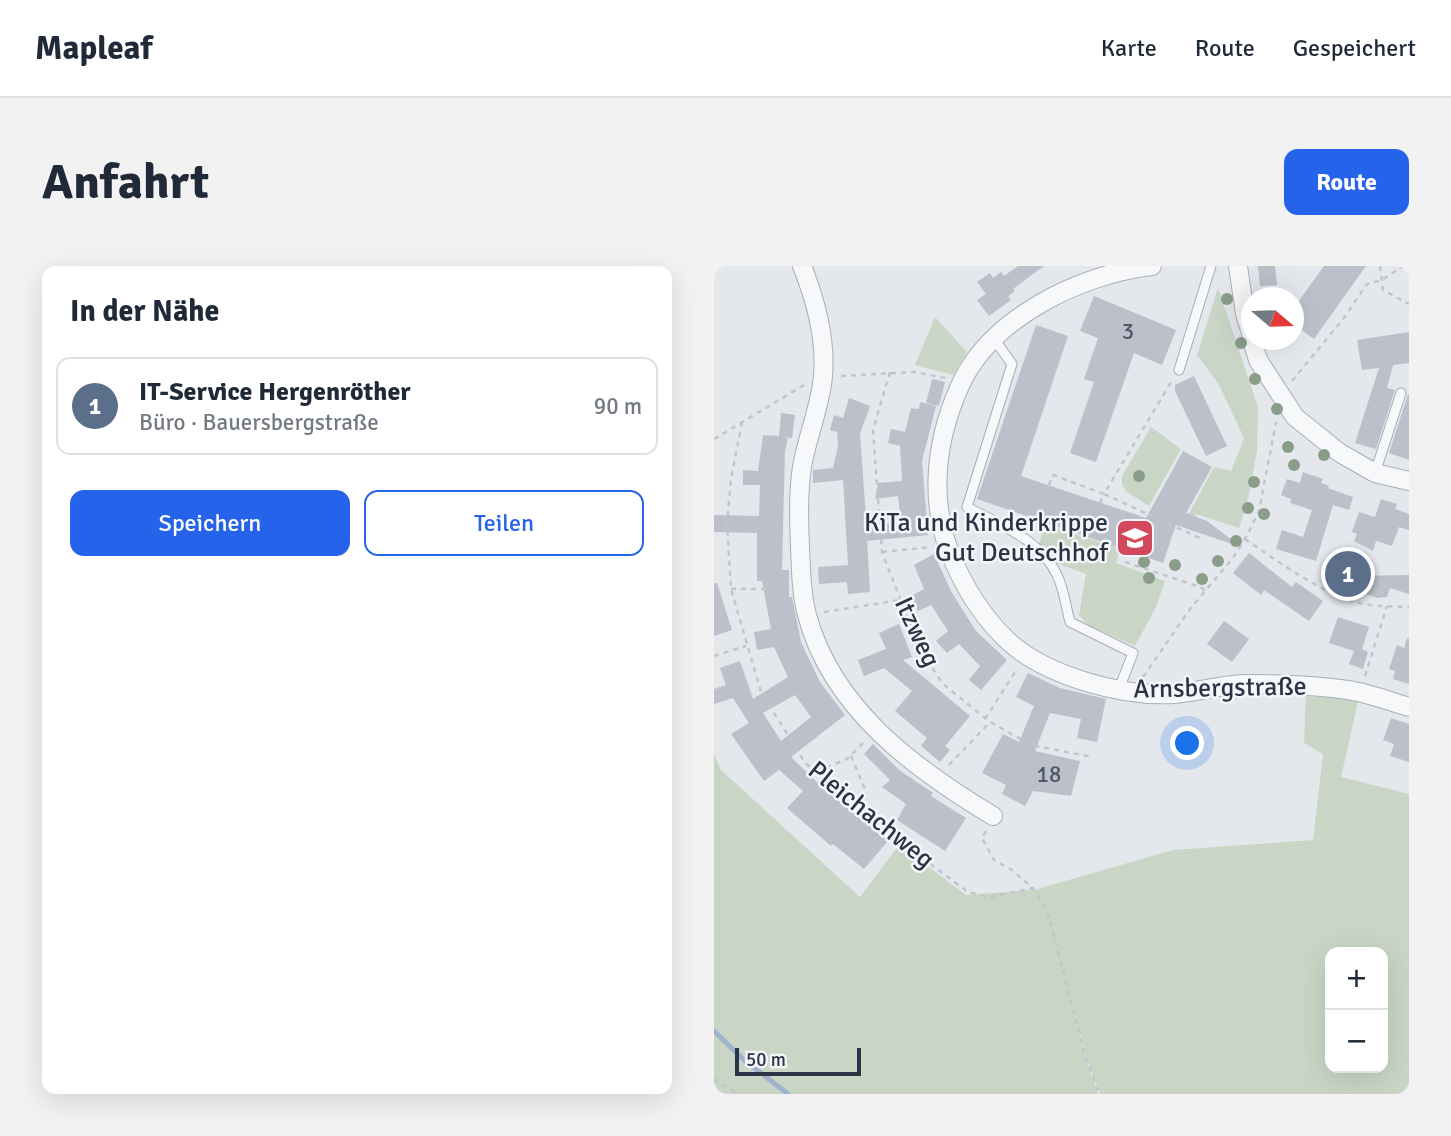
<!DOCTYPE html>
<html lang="de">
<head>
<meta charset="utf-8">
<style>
  body { margin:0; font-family:Signika,sans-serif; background:#f2f2f3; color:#1f2937 }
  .controls { position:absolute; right:21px; bottom:21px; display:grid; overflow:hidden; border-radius:14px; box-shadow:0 7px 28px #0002 }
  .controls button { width:63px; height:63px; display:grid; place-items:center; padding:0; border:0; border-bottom:2px solid #e0e1e3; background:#fff; color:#1f2937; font:35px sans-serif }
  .compass { position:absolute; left:527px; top:21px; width:63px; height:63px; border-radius:50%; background:#fff; box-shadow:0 7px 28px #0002; rotate:109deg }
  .scale { position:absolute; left:21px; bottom:18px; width:126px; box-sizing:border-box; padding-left:7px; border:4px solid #2b3445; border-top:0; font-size:19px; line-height:24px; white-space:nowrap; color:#2b3445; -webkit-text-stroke:5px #f4f6f9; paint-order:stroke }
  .you { position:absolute; left:474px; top:478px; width:24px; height:24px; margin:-18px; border:5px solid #fff; border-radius:50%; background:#1a73e8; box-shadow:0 0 0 10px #1a73e833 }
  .badge { display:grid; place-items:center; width:46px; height:46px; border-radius:50%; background:#2563eb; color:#fff; font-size:23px; font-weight:700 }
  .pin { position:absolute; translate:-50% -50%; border:4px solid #fff; box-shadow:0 2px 7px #0006 }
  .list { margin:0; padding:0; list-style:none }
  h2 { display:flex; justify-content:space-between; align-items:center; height:91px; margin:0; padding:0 28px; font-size:30px }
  h2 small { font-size:23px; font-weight:400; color:#747a83 }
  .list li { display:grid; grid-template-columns:46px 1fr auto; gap:21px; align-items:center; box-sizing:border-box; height:98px; margin:0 14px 14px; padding:0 14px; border:2px solid #e0e1e3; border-radius:14px }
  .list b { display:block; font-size:26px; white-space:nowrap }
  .list p { margin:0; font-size:23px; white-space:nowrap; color:#747a83 }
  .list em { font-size:23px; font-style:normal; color:#747a83 }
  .actions { display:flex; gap:14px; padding:21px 28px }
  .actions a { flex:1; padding:16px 0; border:2px solid #2563eb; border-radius:14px; text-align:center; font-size:24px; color:#2563eb }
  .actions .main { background:#2563eb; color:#fff }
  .map { position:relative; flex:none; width:695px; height:828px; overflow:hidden; border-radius:14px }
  header { display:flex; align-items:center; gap:42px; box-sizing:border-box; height:98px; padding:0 35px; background:#fff; border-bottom:2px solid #e0e1e3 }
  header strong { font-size:33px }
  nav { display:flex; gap:38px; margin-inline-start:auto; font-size:24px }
  .intro { display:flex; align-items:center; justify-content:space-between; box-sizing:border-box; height:168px; padding:0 42px }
  h1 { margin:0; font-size:49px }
  .button { padding:18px 32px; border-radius:14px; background:#2563eb; color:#fff; font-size:24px; font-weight:700 }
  main { display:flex; gap:42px; padding:0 42px }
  aside { flex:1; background:#fff; border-radius:14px; box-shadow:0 7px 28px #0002 }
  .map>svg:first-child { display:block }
</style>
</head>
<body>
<header>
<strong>Mapleaf</strong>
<nav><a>Karte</a><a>Route</a><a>Gespeichert</a></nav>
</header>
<div class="intro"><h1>Anfahrt</h1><a class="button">Route</a></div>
<main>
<aside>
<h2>In der Nähe<small></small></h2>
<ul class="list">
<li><span class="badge" style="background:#5c6f8a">1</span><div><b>IT-Service Hergenröther</b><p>Büro · Bauersbergstraße</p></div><em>90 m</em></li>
</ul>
<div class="actions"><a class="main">Speichern</a><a>Teilen</a></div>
</aside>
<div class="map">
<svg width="695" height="828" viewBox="0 0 695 828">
  <rect width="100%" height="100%" fill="#e4e7ec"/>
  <g fill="#c9d6c5" fill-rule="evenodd">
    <path d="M504 22 544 141 543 185 534 233 525 262 482 248 477 261 471 255 500 201 517 205 530 172 504 117 483 89Z"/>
    <path d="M221 51 253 86 239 109 201 99Z"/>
    <path d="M437 161 467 183 435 240 413 226 408 219V210Z"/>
    <path d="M331 258 406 283 402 297 451 315 442 341 421 380 374 359 365 349 372 308 342 297 325 278Z"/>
    <path d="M592 420 646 427 627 511 695 528V828H386L373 793 354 724 372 793 384 828H0V488L7 504 146 631 185 579 252 629 320 624 459 584 599 574 609 488 590 477ZM616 686H669V802H616Z"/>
  </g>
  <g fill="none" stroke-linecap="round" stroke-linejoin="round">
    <path stroke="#9fb4cc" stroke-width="5" d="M0 765 30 794 74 828"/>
  </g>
  <g fill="#bbc0ca" fill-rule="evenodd">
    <path d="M304 0H330L299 23 301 25 294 30 297 34 275 50 263 34 272 28 263 16 276 7 279 12 287 6 290 10Z"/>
    <path d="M544 0H561L563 19 546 20Z"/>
    <path d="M610 0H652L600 73 579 58V43Z"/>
    <path d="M380 30 462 64 448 99 420 87 382 196 356 187 380 116 370 113 384 72 366 65Z"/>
    <path d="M322 59 354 70 307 210 432 252 469 185 498 201 472 247 493 255 522 277 521 279 462 259 449 297 263 233Z"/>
    <path d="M695 66V97L679 99 673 122 681 124 662 183 641 177 665 102 648 104 643 74Z"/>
    <path d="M480 110 513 180 492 190 461 125V119Z"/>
    <path d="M218 113 231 116 225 140 212 137Z"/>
    <path d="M694 128 695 129V194L675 187Z"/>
    <path d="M135 132 156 140 146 168 153 265 154 259 187 257 184 230 161 233 164 217 188 215 186 180 174 177 177 163 191 166 197 142 205 143 206 136 222 140 208 195 214 269 153 275 156 326 134 328 133 316 105 318 104 301 134 299 129 214 99 217V204L119 202 124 180 123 166 116 164 120 149 129 152Z"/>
    <path d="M67 147 81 149 78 172 67 171H74L71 185 68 304H75V331H78L87 376 106 416 131 449 77 491 110 523 174 575 150 603 119 578 117 580 73 542 89 525 65 504 50 515 17 468 35 457 19 432 0 438V423L12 419 6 402 26 395 39 433 74 411 60 381 43 384 40 366 57 363 48 315H43V267L0 266V249L45 250 46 219H29V204L44 205 49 169 65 170ZM81 429 97 451 67 475 49 447Z"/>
    <path d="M589 206 609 213 607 217 615 220 614 222 639 231 635 244 619 239 602 295 562 283 568 264 589 271 598 244 576 237 577 233 567 229 573 213 586 217Z"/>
    <path d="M667 233 683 238 681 243 695 248V264L685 261 678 280 662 275 659 285 640 275 643 268 638 266 645 246 661 251Z"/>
    <path d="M535 287 578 321 582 316 609 335 595 355 550 324 547 329 519 307Z"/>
    <path d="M220 288 238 327 262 365 293 394 267 424 255 414 266 400 245 378 233 387 222 375 234 365 217 339 204 345 197 330 210 323 200 299Z"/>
    <path d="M695 309V328L676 322 673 331 663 332 634 322 638 310Z"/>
    <path d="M0 317H3L18 364 0 370Z"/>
    <path d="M624 351 655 361 648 383 654 386 649 403 635 398 640 385 615 377Z"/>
    <path d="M510 355 535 373 518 396 493 378Z"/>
    <path d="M185 358 198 391 189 394 256 450 231 480 236 484 226 496 207 480 213 472 181 445 198 425 170 402 150 410 144 394 172 383 165 367Z"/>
    <path d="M693 372 695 373V418L679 413 681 405 675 403 683 379 690 382Z"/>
    <path d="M314 407 346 422 392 433 383 476 363 472 367 453 336 447 321 485 366 495 357 530 319 525 311 540 288 528 292 519 268 507 289 468 305 476 320 440 302 431Z"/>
    <path d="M677 452 695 458V496L676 490 680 478 669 474Z"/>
    <path d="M159 478 185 504 219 527 217 530 252 552 231 585 183 554 192 538 168 521 176 514 150 488Z"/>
  </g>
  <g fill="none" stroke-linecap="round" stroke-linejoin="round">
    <defs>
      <g id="lane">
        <path d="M280 73 298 98 253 241C285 258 327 274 343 309 350 323 352 341 356 356L419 387 405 423"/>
        <path d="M465 104 497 0"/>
        <path d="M661 207 687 127"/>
      </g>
      <g id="street">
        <path d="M88 0C104 40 116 86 106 129 101 154 92 177 88 201 84 227 85 255 86 281 87 303 87 327 93 349 118 443 201 503 279 550"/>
        <path d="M438 0C367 8 275 52 245 122 219 181 214 247 244 305 256 330 272 354 293 374 331 410 408 431 460 428 485 426 509 418 534 418 567 418 601 419 634 424 654 427 675 435 695 441"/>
        <path d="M524 0 531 48 538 70"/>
        <path d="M538 74 544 94 581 151 626 187 661 207 695 215"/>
      </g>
    </defs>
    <use href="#lane" stroke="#a9aeb7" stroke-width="11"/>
    <use href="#street" stroke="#a9aeb7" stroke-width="20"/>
    <g stroke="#c2c5cb" stroke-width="2.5" stroke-dasharray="5 5" stroke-linecap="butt">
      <path d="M666 0 669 24 695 38"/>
      <path d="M176 106 159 164 168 286 205 382 229 418 276 456 317 479 378 491"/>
      <path d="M127 110 200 106 232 112"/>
      <path d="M578 115 630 52 653 18 668 14 689 0"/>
      <path d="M28 156 17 213 13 257 17 323 47 426 91 497 183 573 254 626 275 631 319 622"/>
      <path d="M0 173 90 119"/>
      <path d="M335 219 339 209 390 228 459 113"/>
      <path d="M386 237 390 228 488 273"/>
      <path d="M531 273C562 294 615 333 651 338 665 341 681 340 695 341"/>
      <path d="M168 286 217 281"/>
      <path d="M411 296 486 321 492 325"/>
      <path d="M17 323H73"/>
      <path d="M110 346 186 334"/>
      <path d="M0 390 32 380"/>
      <path d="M651 410 673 340"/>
      <path d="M429 411 476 343 518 293 531 273 545 245 562 156"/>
      <path d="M271 453 303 403"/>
      <path d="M137 490 152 526 144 540"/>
      <path d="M235 499 276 456"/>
      <path d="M103 505 133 493 150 476"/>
      <path d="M272 565 268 572 280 594 298 604 319 622 334 647 372 792 385 828"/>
      <path d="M0 813 24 828"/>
    </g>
    <use href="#lane" stroke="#f7f8fa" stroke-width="9"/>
    <use href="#street" stroke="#f7f8fa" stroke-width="18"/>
  </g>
  <g fill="#899d89">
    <circle cx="513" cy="33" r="6"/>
    <circle cx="527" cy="77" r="6"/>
    <circle cx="541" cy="113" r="6"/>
    <circle cx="563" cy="143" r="6"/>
    <circle cx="574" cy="181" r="6"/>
    <circle cx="610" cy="189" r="6"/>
    <circle cx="580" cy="199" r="6"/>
    <circle cx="425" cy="210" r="6"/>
    <circle cx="540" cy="216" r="6"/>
    <circle cx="534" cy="242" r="6"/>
    <circle cx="550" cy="248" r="6"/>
    <circle cx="522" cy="275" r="6"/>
    <circle cx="504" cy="295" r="6"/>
    <circle cx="430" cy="296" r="6"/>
    <circle cx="461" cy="299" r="6"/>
    <circle cx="435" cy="312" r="6"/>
    <circle cx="488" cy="313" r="6"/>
  </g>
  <defs>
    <symbol id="school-square" viewBox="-11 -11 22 22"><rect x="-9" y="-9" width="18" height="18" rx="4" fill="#d1495b" stroke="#f4f6f9"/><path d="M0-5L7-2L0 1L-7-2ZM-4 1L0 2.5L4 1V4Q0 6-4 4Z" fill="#fff"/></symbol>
  </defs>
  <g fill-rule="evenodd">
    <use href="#school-square" x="399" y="250" width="44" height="44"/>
  </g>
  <g text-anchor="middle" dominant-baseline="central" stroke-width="5" stroke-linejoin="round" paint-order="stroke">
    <g font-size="23" fill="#4f5766">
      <text x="414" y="65">3</text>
      <text x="335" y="508">18</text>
    </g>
    <g font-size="26" fill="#2b3445" stroke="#f4f6f9" text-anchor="end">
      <text x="394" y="257">KiTa und Kinderkrippe<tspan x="394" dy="30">Gut Deutschhof</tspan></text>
    </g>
    <g font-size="26" fill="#2b3445" stroke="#f4f6f9">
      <text transform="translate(203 366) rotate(65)">Itzweg</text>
      <text transform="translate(506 422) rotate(-1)">Arnsbergstraße</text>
      <text transform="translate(157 549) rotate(39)">Pleichachweg</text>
    </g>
  </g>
</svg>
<div class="controls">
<button>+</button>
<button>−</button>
</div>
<svg class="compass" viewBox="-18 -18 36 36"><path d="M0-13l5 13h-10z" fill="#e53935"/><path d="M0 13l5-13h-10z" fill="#747a83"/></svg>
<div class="scale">50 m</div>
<div class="you"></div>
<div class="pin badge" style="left:634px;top:308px;background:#5c6f8a">1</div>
</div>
</main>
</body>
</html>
